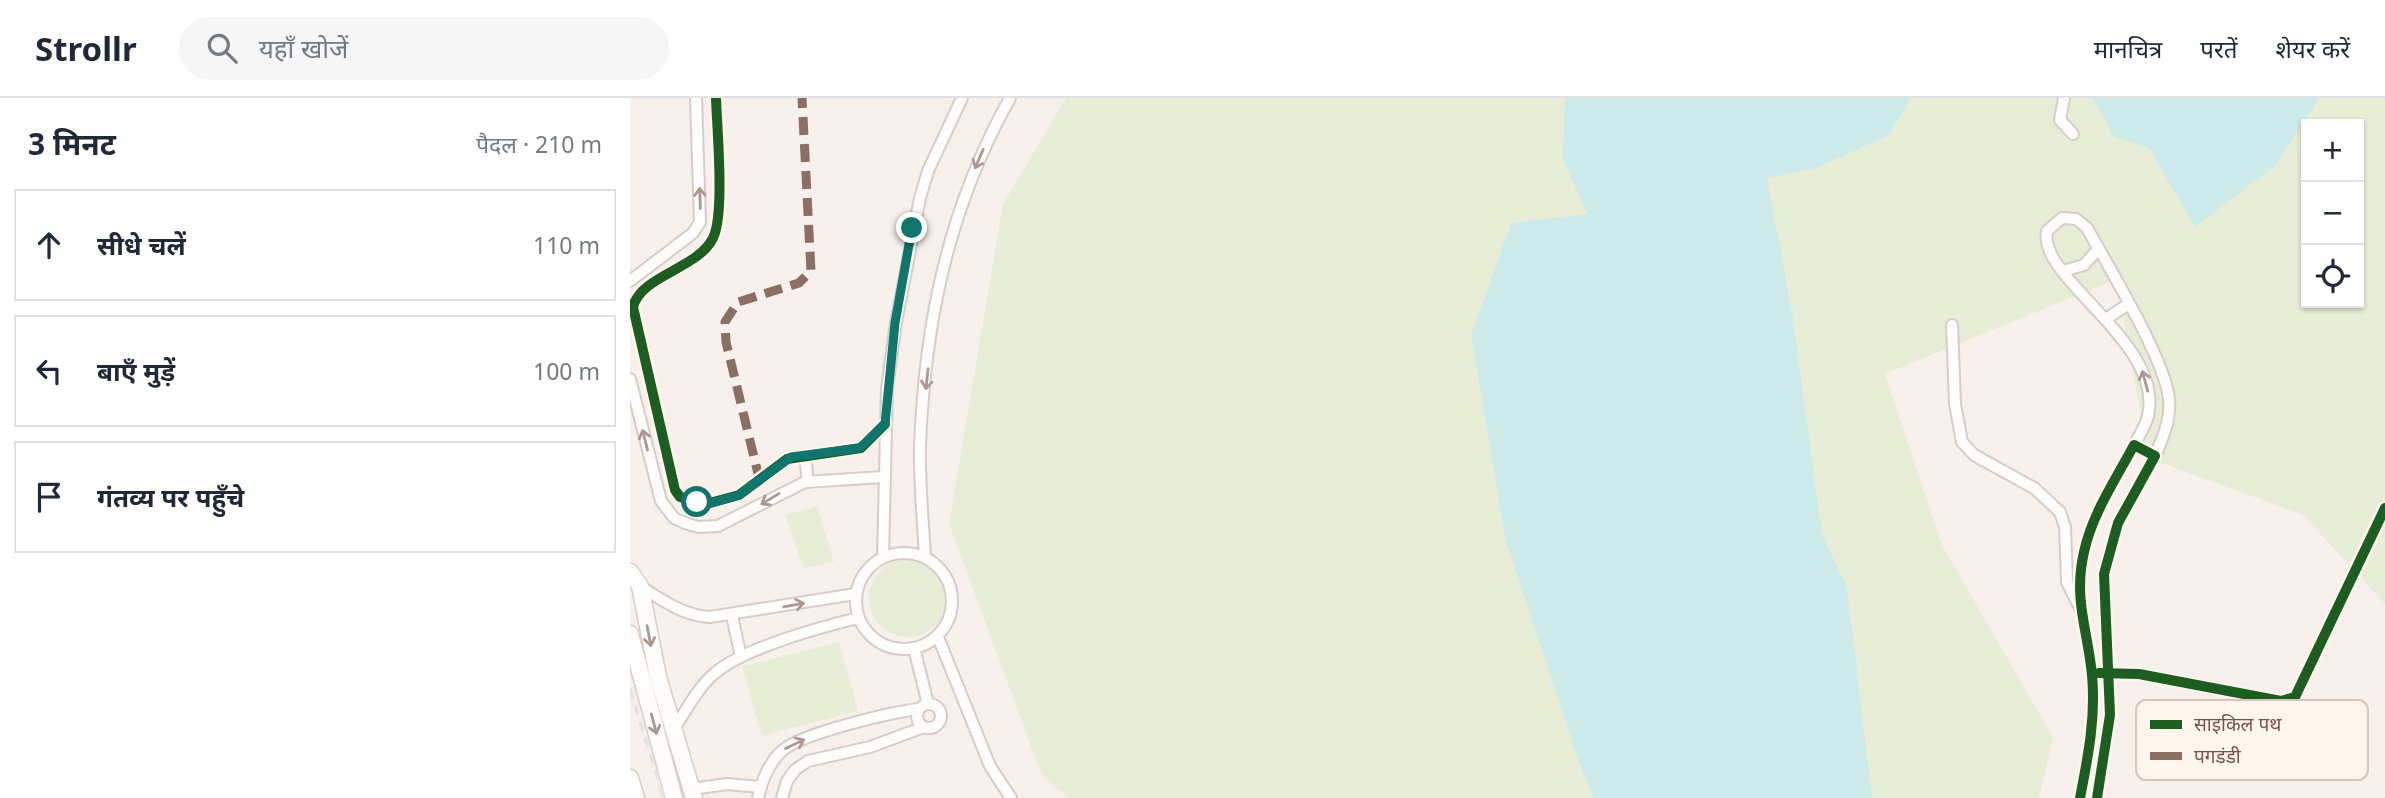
<!DOCTYPE html>
<html lang="hi">
<head>
<meta charset="utf-8">
<style>
  body { margin:0; font-family:"Noto Sans","Noto Sans Devanagari",sans-serif; background:#f6f6f7; color:#1f2937 }
  .controls { position:absolute; right:21px; top:21px; display:grid; overflow:hidden; border-radius:0px; box-shadow:0 2px 5px #0004 }
  .controls button { width:63px; height:63px; display:grid; place-items:center; padding:0; border:0; border-bottom:2px solid #e0e1e3; background:#fff; color:#1f2937; font:35px sans-serif }
  .stop { position:absolute; width:21px; height:21px; margin:-16px; border:5px solid #0f766e; border-radius:50%; background:#fff }
  .stop.end { background:#0f766e; border-color:#fff; box-shadow:0 2px 7px #0008 }
  .list { margin:0; padding:0; list-style:none }
  h2 { display:flex; justify-content:space-between; align-items:center; height:91px; margin:0; padding:0 28px; font-size:30px }
  h2 small { font-size:23px; font-weight:400; color:#747a83 }
  .list li { display:grid; grid-template-columns:46px 1fr auto; gap:21px; align-items:center; box-sizing:border-box; height:112px; margin:0 14px 14px; padding:0 14px; border:2px solid #e0e1e3; border-radius:0px }
  .list b { display:block; font-size:26px; white-space:nowrap }
  .list em { font-size:23px; font-style:normal; color:#747a83 }
  .icon { flex:none; width:38px; height:38px; fill:none; stroke:currentColor; stroke-width:2; stroke-linecap:round; stroke-linejoin:round }
  .map { position:relative; flex:none; width:1755px; height:700px; overflow:hidden }
  header { display:flex; align-items:center; gap:42px; box-sizing:border-box; height:98px; padding:0 35px; background:#fff; border-bottom:2px solid #e0e1e3 }
  header strong { font-size:33px }
  nav { display:flex; gap:38px; margin-inline-start:auto; font-size:24px }
  .search { width:490px; height:63px; background:#f6f6f7; display:flex; align-items:center; gap:18px; box-sizing:border-box; padding:0 24px; border-radius:38px; color:#747a83; font-size:26px }
  main { display:flex }
  aside { flex:1; background:#fff }
  .map>svg:first-child { display:block }
</style>
</head>
<body>
<header>
<strong>Strollr</strong>
<div class="search"><svg class="icon" aria-label="search" viewBox="0 0 24 24"><circle cx="10" cy="10" r="6"/><path d="M15 15l6 6"/></svg>यहाँ खोजें</div>
<nav><a>मानचित्र</a><a>परतें</a><a>शेयर करें</a></nav>
</header>
<main>
<aside>
<h2>3 मिनट<small>पैदल · 210 m</small></h2>
<ul class="list">
<li><svg class="icon" aria-label="ahead" viewBox="0 0 24 24"><path d="M12 20V5M6 11l6-6 6 6"/></svg><div><b>सीधे चलें</b></div><em>110 m</em></li>
<li><svg class="icon" aria-label="left" viewBox="0 0 24 24"><path d="M17 20v-9H6M10 6l-5 5 5 5"/></svg><div><b>बाएँ मुड़ें</b></div><em>100 m</em></li>
<li><svg class="icon" aria-label="arrive" viewBox="0 0 24 24"><path d="M6 21V4h12l-3 4 3 4H6"/></svg><div><b>गंतव्य पर पहुँचे</b></div></li>
</ul>
</aside>
<div class="map">
<svg width="1755" height="700" viewBox="0 0 1755 700">
  <rect width="100%" height="100%" fill="#f8f1eb"/>
  <g fill="#e8eed6" fill-rule="evenodd">
    <path d="M436 0H1755V506L1673 417 1518 360 1487 181 1255 276 1312 447 1423 639 1409 700H439L412 678 319 426 373 106ZM1676 26H1729V205H1676Z"/>
    <path d="M187 408 204 464 174 470 155 417Z"/>
    <circle cx="278" cy="500" r="39"/>
    <path d="M209 544 228 613 132 638 112 569Z"/>
  </g>
  <g fill="#ccebea">
    <path d="M935 0H1280L1259 37 1186 70 1137 80 1162 213 1192 437 1217 489 1242 700H964L948 662 875 440 841 237 881 125 957 116 933 61Z"/>
    <path d="M1463 0H1689L1647 66 1565 129 1519 50 1484 39Z"/>
  </g>
  <g fill="none" stroke-linecap="round" stroke-linejoin="round">
    <defs>
      <g id="street">
        <path d="M86 0C87 31 95 116 83 140 68 171 11 177 3 209L45 392 50 399 76 406 109 397 157 361 231 350 255 326"/>
        <path d="M1434 0 1430 22 1443 36"/>
        <path d="M1433 173 1454 167 1468 151"/>
        <path d="M0 183 63 135 70 124 66 0"/>
        <path d="M1476 221 1497 207"/>
        <path d="M1322 227 1325 306 1332 344 1344 357 1404 390 1430 414 1435 429 1437 484 1450 510"/>
        <path d="M0 281 31 403 44 420 55 425 68 429 88 428 175 384 253 379"/>
        <path d="M1504 347C1509 338 1516 327 1518 318 1535 244 1407 181 1417 133L1432 120 1446 121 1457 130C1478 168 1535 261 1539 301 1541 321 1533 340 1525 358"/>
        <path d="M175 358 178 384"/>
        <circle cx="274" cy="503" r="48"/>
        <path d="M253 459 257 290 266 225 290 100 298 73 332 0"/>
        <path d="M295 459C293 422 289 384 290 347 295 222 319 109 380 0"/>
        <path d="M10 488C32 502 54 518 80 519L225 496"/>
        <path d="M102 518 111 559"/>
        <path d="M308 539 360 668 381 700"/>
        <path d="M284 550 298 606"/>
        <path d="M1462 575 1509 576 1651 603 1665 599 1755 410"/>
        <circle cx="299" cy="618" r="12"/>
        <path d="M43 632C56 613 68 589 85 575 114 550 191 529 228 520"/>
        <path d="M62 691 97 686 131 689"/>
        <path d="M128 700C132 682 139 664 153 652 173 635 262 614 289 611"/>
        <path d="M152 700 157 683 165 672 178 663 240 649 294 629"/>
        <path d="M1450 700C1458 659 1466 619 1462 577 1458 533 1443 501 1454 454 1462 416 1486 381 1504 347L1525 358 1488 425 1474 476 1480 617 1467 700"/>
      </g>
      <g id="secondary">
        <path d="M0 474 10 488 28 579 64 700"/>
        <path d="M0 536 44 700"/>
        <path d="M0 680 6 700"/>
      </g>
    </defs>
    <use href="#street" stroke="#d7cdc8" stroke-width="14"/>
    <use href="#secondary" stroke="#d8cdc8" stroke-width="19"/>
    <use href="#street" stroke="#fefdfc" stroke-width="10"/>
    <use href="#secondary" stroke="#fefdfc" stroke-width="16"/>
    <path stroke="#e4e2e5" stroke-width="3.5" stroke-dasharray="10 7" stroke-linecap="butt" d="M0 591 34 700"/>
    <path stroke="#8d6e63" stroke-width="9" stroke-dasharray="18 9" stroke-linecap="butt" d="M130 384 96 244 95 224 108 204 169 185 181 173 172 0"/>
    <defs>
      <g id="cycleway">
        <path d="M86 0C87 31 95 116 83 140 68 171 11 177 3 209L45 392 50 399 76 406 109 397 157 361 231 350 255 326"/>
        <path d="M1469 575 1509 576 1651 603 1665 599 1755 410"/>
        <path d="M1450 700C1458 659 1466 619 1462 577 1458 533 1443 501 1454 454 1462 416 1486 381 1504 347L1525 358 1488 425 1474 476 1480 617 1467 700"/>
      </g>
    </defs>
    <use href="#cycleway" stroke="#fff6ee" stroke-width="15"/>
    <use href="#cycleway" stroke="#1b5e20" stroke-width="10"/>
  </g>
  <defs><path id="oneway-shaft" d="M-6 0H5M1.5-3L5.5 0L1.5 3" fill="none" stroke-width="1.6" stroke-linecap="round" stroke-linejoin="round" transform="scale(1.75)"/></defs>
  <g stroke="#ae9791">
    <use href="#oneway-shaft" transform="translate(349 61) rotate(114)"/>
    <use href="#oneway-shaft" transform="translate(70 100) rotate(-92)"/>
    <use href="#oneway-shaft" transform="translate(297 281) rotate(96)"/>
    <use href="#oneway-shaft" transform="translate(1515 283) rotate(-105)"/>
    <use href="#oneway-shaft" transform="translate(15 342) rotate(-104)"/>
    <use href="#oneway-shaft" transform="translate(140 401) rotate(149)"/>
    <use href="#oneway-shaft" transform="translate(164 507) rotate(-10)"/>
    <use href="#oneway-shaft" transform="translate(19 538) rotate(79)"/>
    <use href="#oneway-shaft" transform="translate(24 626) rotate(75)"/>
    <use href="#oneway-shaft" transform="translate(165 646) rotate(-25)"/>
  </g>
  <g fill="none" stroke-linecap="round" stroke-linejoin="round">
    <path stroke="#0f766e" stroke-width="9" d="M67 404 82 405 109 397 161 359 230 350 255 326 265 225 282 130"/>
  </g>
  <rect x="1506" y="602" width="232" height="80" rx="10" fill="#fff6ee" stroke="#d7c5bc" stroke-width="2"/>
  <rect x="1520" y="622" width="32" height="9" fill="#1b5e20"/>
  <rect x="1520" y="654" width="32" height="8" fill="#8d6e63"/>
  <g font-size="19" fill="#795349">
    <text x="1564" y="633">साइकिल पथ</text>
    <text x="1564" y="665">पगडंडी</text>
  </g>
</svg>
<div class="controls">
<button>+</button>
<button>−</button>
<button><svg class="icon" aria-label="locate" viewBox="0 0 24 24"><circle cx="12" cy="12" r="6"/><path d="M12 2v4M12 18v4M2 12h4M18 12h4"/></svg></button>
</div>
<div class="stop" style="left:67px;top:404px"></div>
<div class="stop end" style="left:282px;top:130px"></div>
</div>
</main>
</body>
</html>
